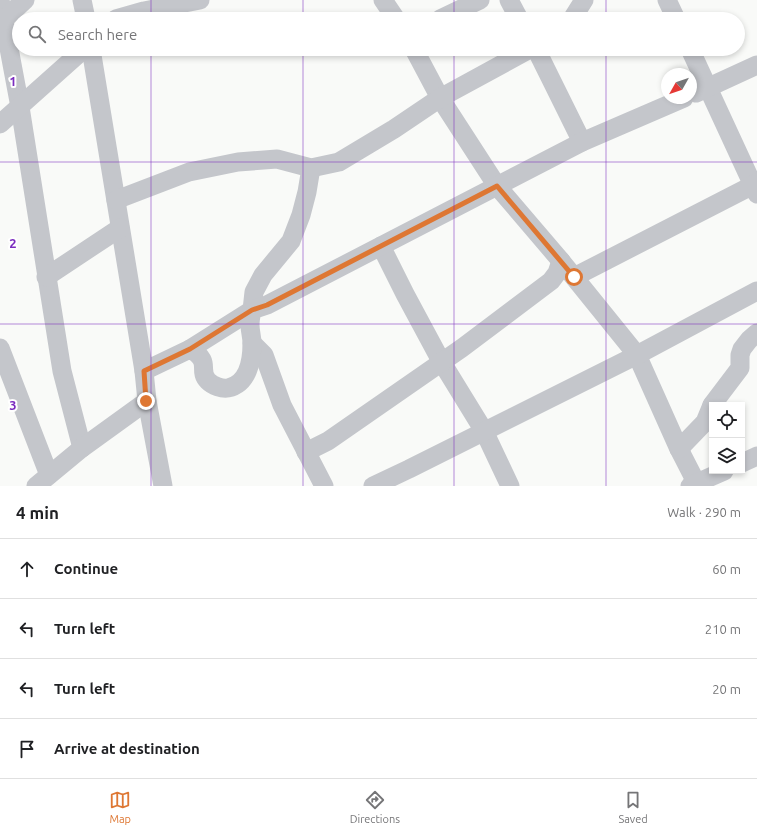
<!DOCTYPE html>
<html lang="en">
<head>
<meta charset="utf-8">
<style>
  body { margin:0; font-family:Ubuntu,sans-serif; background:#f2f2f2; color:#202124 }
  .controls { position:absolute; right:12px; bottom:12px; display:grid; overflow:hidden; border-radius:0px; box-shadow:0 2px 6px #0003 }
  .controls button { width:36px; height:36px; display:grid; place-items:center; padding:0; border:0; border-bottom:1px solid #e0e0e0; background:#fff; color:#202124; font:20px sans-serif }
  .compass { position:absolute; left:661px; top:68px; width:36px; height:36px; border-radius:50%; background:#fff; box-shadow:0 2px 6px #0003; rotate:230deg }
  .stop { position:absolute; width:12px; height:12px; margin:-9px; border:3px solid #de7733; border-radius:50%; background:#fff }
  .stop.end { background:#de7733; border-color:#fff; box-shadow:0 1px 4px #0008 }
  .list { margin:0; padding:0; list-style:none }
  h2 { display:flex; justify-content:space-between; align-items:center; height:52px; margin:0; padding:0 16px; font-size:17px }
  h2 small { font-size:13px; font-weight:400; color:#757577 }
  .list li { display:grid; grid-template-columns:26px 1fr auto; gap:12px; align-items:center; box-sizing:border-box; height:60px; padding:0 16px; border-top:1px solid #e0e0e0 }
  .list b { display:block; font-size:15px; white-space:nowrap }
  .list em { font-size:13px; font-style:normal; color:#757577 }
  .icon { flex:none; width:22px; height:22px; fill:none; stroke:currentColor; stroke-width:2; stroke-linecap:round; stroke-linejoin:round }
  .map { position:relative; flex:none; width:757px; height:486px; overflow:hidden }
  .search { position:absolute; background:#fff; box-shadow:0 2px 6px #0003; left:12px; right:12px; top:12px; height:44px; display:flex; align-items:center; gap:10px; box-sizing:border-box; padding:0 14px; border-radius:22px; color:#757577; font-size:15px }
  .sheet { height:292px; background:#fff }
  nav { display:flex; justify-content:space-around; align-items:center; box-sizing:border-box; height:56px; border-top:1px solid #e0e0e0; background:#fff; font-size:11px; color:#757577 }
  nav a { display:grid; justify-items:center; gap:2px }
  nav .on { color:#de7733 }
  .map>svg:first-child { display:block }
</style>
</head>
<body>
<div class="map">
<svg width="757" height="486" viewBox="0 0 757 486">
  <rect width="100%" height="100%" fill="#f9faf8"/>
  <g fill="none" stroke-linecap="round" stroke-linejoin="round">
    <g stroke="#c4c6cb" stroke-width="19">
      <path d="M0 0 20 107 62 371 82 448"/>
      <path d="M82 0 86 19"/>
      <path d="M383 0 396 19"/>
      <path d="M509 0 519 19"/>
      <path d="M667 0 676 19"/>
      <path d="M116 19 144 11 200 0"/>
      <path d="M440 19 480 0"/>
      <path d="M572 19 584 0"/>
      <path d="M0 23 25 0"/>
      <path d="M91 49 144 371 147 401 163 486"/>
      <path d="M414 49 440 98 497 186 561 261 637 355 679 449 698 486"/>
      <path d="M536 49 582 142"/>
      <path d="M690 49 757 194"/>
      <path d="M696 93 757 65"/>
      <path d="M0 124 84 49"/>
      <path d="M116 200 189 172 238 162 277 159 311 168 339 162 394 129 440 98 530 49"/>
      <path d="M381 246 405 294 441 361 484 431 510 486"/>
      <path d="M46 277 120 228"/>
      <path d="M574 277 757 183"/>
      <path d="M252 343 264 355 282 405 324 486"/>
      <path d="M0 348 49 475"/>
      <path d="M190 349 252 310 254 292 263 275 291 241 301 215 307 192 311 168"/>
      <path d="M144 371 190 349C213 362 197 370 208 381 213 386 222 389 228 388 248 384 252 361 252 343 252 337 250 331 250 325 250 320 251 315 252 310L267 305 582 142 684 98"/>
      <path d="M712 405 740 368V355L742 349 749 340 757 333"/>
      <path d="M679 449 705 422 712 405"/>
      <path d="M306 452 328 441 462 348 551 281 557 273 561 261"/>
      <path d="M742 463 757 456"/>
      <path d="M36 486 82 448 147 401"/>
      <path d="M373 486 409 469 637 355 757 291"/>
      <path d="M690 486 724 471"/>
    </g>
  </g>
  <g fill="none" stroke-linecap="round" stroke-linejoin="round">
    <path stroke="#de7733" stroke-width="5" d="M146 401 144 371 190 349 252 310 267 305 497 186 574 277"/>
  </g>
  <path fill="none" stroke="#7b2cbf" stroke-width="1" stroke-opacity="0.55" d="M151 0V19M303 0V19M454 0V19M606 0V19M151 49V486M303 49V486M454 49V486M606 49V486M0 162H757M0 324H757"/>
  <g font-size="13" text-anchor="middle" font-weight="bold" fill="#7b2cbf" stroke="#fff" stroke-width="4" stroke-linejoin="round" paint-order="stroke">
    <text x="13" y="86">1</text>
    <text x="13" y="248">2</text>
    <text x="13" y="410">3</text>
  </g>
</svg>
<div class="controls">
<button><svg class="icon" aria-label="locate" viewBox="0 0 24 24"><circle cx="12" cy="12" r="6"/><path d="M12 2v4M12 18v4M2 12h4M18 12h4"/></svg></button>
<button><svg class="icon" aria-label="layers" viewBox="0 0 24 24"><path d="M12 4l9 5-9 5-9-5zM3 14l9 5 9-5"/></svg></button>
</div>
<svg class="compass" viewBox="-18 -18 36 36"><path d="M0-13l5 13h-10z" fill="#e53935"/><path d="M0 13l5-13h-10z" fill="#757577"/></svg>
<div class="stop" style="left:574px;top:277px"></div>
<div class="stop end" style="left:146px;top:401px"></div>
<div class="search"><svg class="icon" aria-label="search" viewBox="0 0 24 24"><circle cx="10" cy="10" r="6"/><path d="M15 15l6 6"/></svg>Search here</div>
</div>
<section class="sheet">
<h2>4 min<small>Walk · 290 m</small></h2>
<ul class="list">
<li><svg class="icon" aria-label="ahead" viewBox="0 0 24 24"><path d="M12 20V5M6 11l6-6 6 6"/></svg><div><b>Continue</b></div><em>60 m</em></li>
<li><svg class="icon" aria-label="left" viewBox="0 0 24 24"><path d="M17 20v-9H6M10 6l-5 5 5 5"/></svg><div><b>Turn left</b></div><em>210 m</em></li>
<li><svg class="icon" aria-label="left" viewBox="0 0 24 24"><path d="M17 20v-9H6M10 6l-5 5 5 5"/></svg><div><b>Turn left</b></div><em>20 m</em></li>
<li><svg class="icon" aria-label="arrive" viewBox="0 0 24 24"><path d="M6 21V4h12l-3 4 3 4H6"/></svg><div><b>Arrive at destination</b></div></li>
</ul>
</section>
<nav>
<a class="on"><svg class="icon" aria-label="map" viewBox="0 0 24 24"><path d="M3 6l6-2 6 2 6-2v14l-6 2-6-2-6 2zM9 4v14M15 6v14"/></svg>Map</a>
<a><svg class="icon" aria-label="directions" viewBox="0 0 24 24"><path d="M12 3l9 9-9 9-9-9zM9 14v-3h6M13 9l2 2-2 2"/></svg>Directions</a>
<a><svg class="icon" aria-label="saved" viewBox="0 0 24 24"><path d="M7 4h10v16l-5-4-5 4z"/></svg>Saved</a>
</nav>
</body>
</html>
